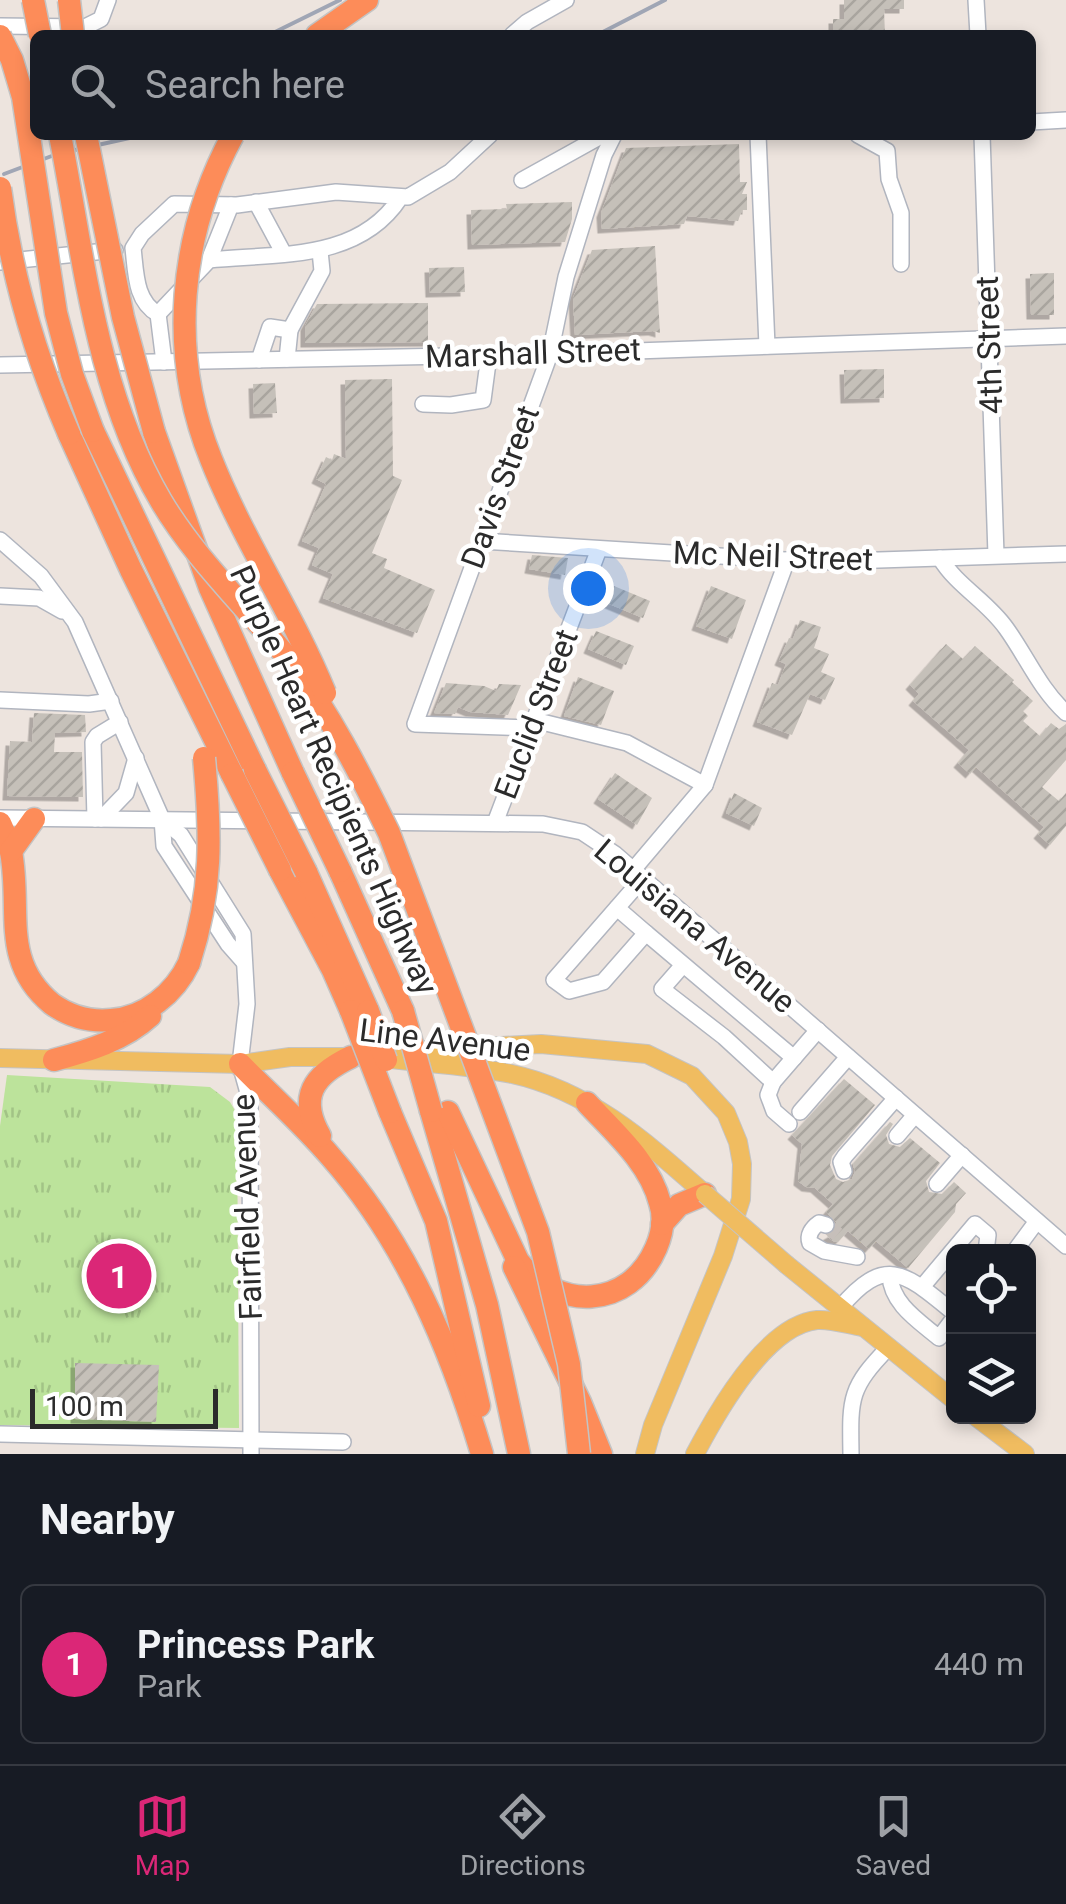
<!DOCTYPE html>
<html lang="en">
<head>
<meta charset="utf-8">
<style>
  body { margin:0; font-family:Roboto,sans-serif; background:#20242c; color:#f1f3f6 }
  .controls { position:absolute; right:30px; bottom:30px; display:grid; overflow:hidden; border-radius:15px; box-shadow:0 5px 15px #0003 }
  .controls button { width:90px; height:90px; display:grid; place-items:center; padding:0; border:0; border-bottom:2px solid #363941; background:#171b24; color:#f1f3f6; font:50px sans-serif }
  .scale { position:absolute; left:30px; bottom:25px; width:188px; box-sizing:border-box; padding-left:10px; border:5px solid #2b2b2b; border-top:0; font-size:28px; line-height:35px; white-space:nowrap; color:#2b2b2b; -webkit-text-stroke:8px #fff; paint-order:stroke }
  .you { position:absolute; left:588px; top:588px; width:35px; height:35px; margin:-25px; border:8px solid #fff; border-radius:50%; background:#1a73e8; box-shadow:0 0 0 15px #1a73e833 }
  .badge { display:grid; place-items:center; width:65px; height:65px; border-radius:50%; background:#db2777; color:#fff; font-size:32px; font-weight:700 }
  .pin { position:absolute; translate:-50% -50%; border:5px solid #fff; box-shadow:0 2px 10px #0006 }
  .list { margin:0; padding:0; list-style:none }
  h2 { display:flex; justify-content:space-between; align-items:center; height:130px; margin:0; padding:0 40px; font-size:42px }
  h2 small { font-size:32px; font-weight:400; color:#9ea1a6 }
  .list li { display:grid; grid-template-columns:65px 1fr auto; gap:30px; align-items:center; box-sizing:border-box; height:160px; margin:0 20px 20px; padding:0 20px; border:2px solid #363941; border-radius:15px }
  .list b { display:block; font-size:38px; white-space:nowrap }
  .list p { margin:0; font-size:32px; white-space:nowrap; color:#9ea1a6 }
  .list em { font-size:32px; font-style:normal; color:#9ea1a6 }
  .icon { flex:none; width:55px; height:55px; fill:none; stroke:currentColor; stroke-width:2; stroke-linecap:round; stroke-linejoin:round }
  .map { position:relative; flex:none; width:1066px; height:1454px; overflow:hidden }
  .search { position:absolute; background:#171b24; box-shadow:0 5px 15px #0003; left:30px; right:30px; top:30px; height:110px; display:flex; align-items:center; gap:25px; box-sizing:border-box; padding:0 35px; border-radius:15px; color:#9ea1a6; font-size:38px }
  .sheet { height:310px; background:#171b24 }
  nav { display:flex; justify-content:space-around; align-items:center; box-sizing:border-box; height:140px; border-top:2px solid #363941; background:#171b24; font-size:28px; color:#9ea1a6 }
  nav a { display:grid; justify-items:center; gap:5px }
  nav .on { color:#db2777 }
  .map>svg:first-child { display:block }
</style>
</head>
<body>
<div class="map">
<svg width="1066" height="1454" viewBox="0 0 1066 1454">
  <defs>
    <pattern id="grass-tufts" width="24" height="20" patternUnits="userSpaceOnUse" patternTransform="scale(2.5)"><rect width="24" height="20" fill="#bce39b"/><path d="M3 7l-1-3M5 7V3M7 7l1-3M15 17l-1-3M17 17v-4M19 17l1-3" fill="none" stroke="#a2c386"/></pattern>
    <pattern id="building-hatch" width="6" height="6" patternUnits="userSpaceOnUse" patternTransform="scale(2.5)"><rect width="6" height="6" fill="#c5c0b9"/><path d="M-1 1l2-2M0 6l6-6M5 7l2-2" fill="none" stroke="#a9a59f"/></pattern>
    <filter id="shadow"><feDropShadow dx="-4.5" dy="4.5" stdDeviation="0" flood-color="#0004"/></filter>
  </defs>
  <rect width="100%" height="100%" fill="#ede4de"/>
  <path fill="url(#grass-tufts)" d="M7 1075 210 1087 230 1102 237 1114 239 1428 0 1425V1126Z"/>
  <g fill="url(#building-hatch)" filter="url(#shadow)">
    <path d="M844 0H904V9H884L885 35H833V19H844Z"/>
    <path d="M739 144 740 182H747L742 194H747V210H742L738 221 687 216 684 224 602 229 601 213 626 148Z"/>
    <path d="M572 202V219L565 242 472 245 471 210 507 209 506 204Z"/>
    <path d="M655 246 660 333 653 331 575 335 573 298 592 250Z"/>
    <path d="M464 267 465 292 430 293 429 268Z"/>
    <path d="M1054 273V315H1031L1030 274Z"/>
    <path d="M428 303V342L305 343V326L317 304Z"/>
    <path d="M884 369V398L845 399 844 370Z"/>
    <path d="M392 379 393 476 402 480 372 553 387 559 384 568 435 590 417 633 323 598 333 574 312 565 319 548 302 541 326 484 316 479 326 457 332 460 334 454 346 459 345 380Z"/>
    <path d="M275 383 277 413 254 414 253 384Z"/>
    <path d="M532 555 568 558 565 575 529 569Z"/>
    <path d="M614 586 650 601 643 618 607 603Z"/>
    <path d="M711 586 746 600 732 639 696 626Z"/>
    <path d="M800 620 821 627 814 648 829 654 821 672 835 678 825 700 810 694 792 735 757 722 772 683 778 685 786 664 779 661 789 638 793 639Z"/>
    <path d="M596 631 634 646 626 665 588 649Z"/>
    <path d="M946 644 963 659 975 646 1014 680 1012 682 1033 701 1023 711 1028 716 1023 721 1040 736 1051 723 1059 729 1066 724V760L1042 787 1059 801 1066 793V826L1050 845 1038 834 1044 827 976 767 970 774 958 763 969 750 913 701 919 694 910 685Z"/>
    <path d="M578 677 614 691 601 725 564 716Z"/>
    <path d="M446 683 484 686 496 691 499 684 521 685 508 715 470 712 458 707 455 714 434 713Z"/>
    <path d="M34 713 85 715 86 732 55 733 54 752H82L83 797 7 796 10 741 32 742Z"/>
    <path d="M615 773 652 798 637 825 598 799Z"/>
    <path d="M734 793 762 808 754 826 726 813Z"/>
    <path d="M844 1079 875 1105 832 1156 830 1165 836 1179 843 1182 852 1179 855 1172 853 1164 890 1122 893 1124 886 1135 889 1144 900 1147 910 1138 940 1163 926 1181 929 1192 942 1194 954 1182 966 1193 956 1204 955 1212 908 1268 876 1241 869 1249 848 1231 838 1242 833 1241 827 1236 834 1232 837 1223 826 1212 833 1204 815 1188 806 1187 798 1181 802 1144 792 1135Z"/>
    <path d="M75 1363 159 1365 156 1422 75 1419Z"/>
  </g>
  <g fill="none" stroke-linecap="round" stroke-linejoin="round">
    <path stroke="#c6bfba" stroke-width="15" stroke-dasharray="15 8" stroke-linecap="butt" d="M826 1225 843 1239"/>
    <defs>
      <g id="minor">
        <path d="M976 0 978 35"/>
        <path d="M0 26 85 27 101 19 108 0"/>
        <path d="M512 35 527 22 566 0"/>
        <path d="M1031 122 1066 120"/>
        <path d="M758 135 767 346"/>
        <path d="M858 135 887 151 889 179 901 213V264"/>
        <path d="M982 135 996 555"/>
        <path d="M522 180 603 135"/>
        <path d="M400 198C358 262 277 253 209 260L158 314C135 301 136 273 133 248L142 234 174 204 237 205 336 192 408 197 450 172 490 135"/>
        <path d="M256 202 284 254"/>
        <path d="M209 260 231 205"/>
        <path d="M0 262 115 250"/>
        <path d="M158 314 164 362"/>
        <path d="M290 330 322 271 320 251"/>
        <path d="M259 360 270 327 290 330 287 359"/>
        <path d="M0 365 550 354 1066 336"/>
        <path d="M423 404 451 405 483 400 489 355"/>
        <path d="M0 540 41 576 75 622 162 819 164 846 228 944 243 961"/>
        <path d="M481 541 817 562 1066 554"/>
        <path d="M940 558C957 586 987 601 1006 628 1027 657 1039 688 1066 713"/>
        <path d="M0 596 39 598 62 611"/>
        <path d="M0 700 89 704 111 701"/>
        <path d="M534 720 627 743 705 785"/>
        <path d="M531 728 415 724 550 354 566 277 604 155 614 135"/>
        <path d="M0 818 543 824 582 832 615 854 1066 1246"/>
        <path d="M95 819 93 742 97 736 120 722"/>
        <path d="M101 819 126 793 136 758"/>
        <path d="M162 819 181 835 243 934 247 1004 240 1064 250 1100 251 1454"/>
        <path d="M495 823 599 549"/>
        <path d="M633 870 705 785 787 560"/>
        <path d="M643 878 554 980 569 991 603 982 646 933 794 1058"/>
        <path d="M617 908 646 933"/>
        <path d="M683 965 662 989 724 1037 773 1082 818 1030"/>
        <path d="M773 1082 768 1095 774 1111 789 1124"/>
        <path d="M800 1112 848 1057"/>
        <path d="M897 1136 915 1115"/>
        <path d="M844 1171 841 1162 845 1156 896 1098"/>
        <path d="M937 1184 962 1155"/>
        <path d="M826 1225 819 1223C812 1228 807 1235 810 1243L824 1251 857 1257"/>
        <path d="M1014 1252 1037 1221"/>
        <path d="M890 1275C891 1304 919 1321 939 1338L954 1318"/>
        <path d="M922 1287 975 1224 988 1235 986 1252"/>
        <path d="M840 1308C886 1253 906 1274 954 1313"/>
        <path d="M0 1434 343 1442"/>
        <path d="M851 1454C850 1398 849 1388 889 1347"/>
      </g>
      <g id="major">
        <path d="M406 1051 541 1044 647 1054 692 1076 726 1113 738 1142 742 1164 741 1199 723 1256 653 1425 645 1454"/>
        <path d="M375 1057C420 1063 467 1065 512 1074 590 1091 647 1143 705 1194"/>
        <path d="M0 1058 240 1064 290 1057H349"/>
        <path d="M787 1265 954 1400"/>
        <path d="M975 1416 1025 1454"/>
        <path d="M695 1454C717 1412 766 1325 817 1320 832 1319 849 1325 863 1327"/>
      </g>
      <g id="highway">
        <path d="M317 35 367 0"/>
        <path d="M93 431 255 770"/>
        <path d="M154 432 210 588 293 773"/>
        <path d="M69 434 131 570 232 774"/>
        <path d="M0 823C4 832 9 842 11 852 22 910 0 961 52 1004 69 1016 90 1022 111 1020 145 1018 175 993 189 963"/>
        <path d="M11 851 34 819"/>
        <path d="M280 870 333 970 351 1011"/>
        <path d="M340 871 403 1011"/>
        <path d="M306 872 368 1011"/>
        <path d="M54 1060C88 1051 124 1040 150 1016"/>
        <path d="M240 1064C270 1095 303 1124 331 1157 406 1242 450 1347 482 1454"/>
        <path d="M431 1111 487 1305 519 1454"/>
        <path d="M390 1112 436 1221 479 1406"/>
        <path d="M448 1112 518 1261C557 1311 629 1310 656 1248 662 1234 665 1218 660 1203 650 1163 614 1132 587 1103"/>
        <path d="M320 1136C298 1097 313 1075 351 1057"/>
        <path d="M662 1224 679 1205 705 1194"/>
        <path d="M514 1267 580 1402 601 1454"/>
      </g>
    </defs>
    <use href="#minor" stroke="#b1b5bf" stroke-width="18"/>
    <use href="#major" stroke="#c4c4c4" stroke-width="20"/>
    <use href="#highway" stroke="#c4c4c4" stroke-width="25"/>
    <use href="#minor" stroke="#fff" stroke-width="15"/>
    <use href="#major" stroke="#f0bc60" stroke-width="18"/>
    <use href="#highway" stroke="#fd8c59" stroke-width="22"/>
    <g stroke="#a0a6b5" stroke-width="4">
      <path d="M269 35 340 0"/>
      <path d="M597 35 665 0"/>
      <path d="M4 174 57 154 143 135"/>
    </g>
    <defs>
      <path id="major-bridge" d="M705 1194 787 1265"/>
      <g id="highway-bridge">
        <path d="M33 0 40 35"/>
        <path d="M69 0 73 35"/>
        <path d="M0 36 12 60 23 97 56 313 72 374 93 431"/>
        <path d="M60 135C84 258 96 391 161 501 196 560 247 607 290 661 330 714 360 773 389 833L538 1232 569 1364 579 1454"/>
        <path d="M86 135 123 317 154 432"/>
        <path d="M233 135C179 234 168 353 211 459 243 540 292 612 325 693"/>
        <path d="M0 188C11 273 35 356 69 434"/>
        <path d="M255 770 306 872"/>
        <path d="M293 773 340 871"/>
        <path d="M232 774 280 870"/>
        <path d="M189 963C213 890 211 833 204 758"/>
        <path d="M351 1011 390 1112"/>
        <path d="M368 1011 386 1060"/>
        <path d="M403 1011 431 1111"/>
      </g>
    </defs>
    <use href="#major-bridge" stroke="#c4c4c4" stroke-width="20" stroke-linecap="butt"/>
    <use href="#highway-bridge" stroke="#c4c4c4" stroke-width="25" stroke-linecap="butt"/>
    <use href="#major-bridge" stroke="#f0bc60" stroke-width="18"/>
    <use href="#highway-bridge" stroke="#fd8c59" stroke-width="22"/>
  </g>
  <g text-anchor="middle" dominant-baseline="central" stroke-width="9" stroke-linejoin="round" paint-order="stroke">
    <g font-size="32" fill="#2b2b2b" stroke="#fff">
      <text transform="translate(989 345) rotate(-92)">4th Street</text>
      <text transform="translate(533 353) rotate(-2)">Marshall Street</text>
      <text transform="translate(500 487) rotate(-70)">Davis Street</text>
      <text transform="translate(773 556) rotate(2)">Mc Neil Street</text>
      <text transform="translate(536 714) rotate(-69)">Euclid Street</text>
      <text transform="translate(334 780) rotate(66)">Purple Heart Recipients Highway</text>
      <text transform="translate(695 926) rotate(40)">Louisiana Avenue</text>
      <text transform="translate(445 1040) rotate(7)">Line Avenue</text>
      <text transform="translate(247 1207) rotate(-92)">Fairfield Avenue</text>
    </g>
  </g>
</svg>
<div class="controls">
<button><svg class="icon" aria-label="locate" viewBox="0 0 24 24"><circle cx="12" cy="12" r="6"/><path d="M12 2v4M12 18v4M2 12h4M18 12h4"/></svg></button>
<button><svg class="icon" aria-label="layers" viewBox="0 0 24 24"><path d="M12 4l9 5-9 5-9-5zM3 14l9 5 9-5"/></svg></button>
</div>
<div class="scale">100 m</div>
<div class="you"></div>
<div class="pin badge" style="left:119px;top:1276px">1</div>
<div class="search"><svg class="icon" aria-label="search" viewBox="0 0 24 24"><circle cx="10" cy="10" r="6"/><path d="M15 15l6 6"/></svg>Search here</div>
</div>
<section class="sheet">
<h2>Nearby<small></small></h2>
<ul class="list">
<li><span class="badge">1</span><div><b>Princess Park</b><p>Park</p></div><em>440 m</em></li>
</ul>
</section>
<nav>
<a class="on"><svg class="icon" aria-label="map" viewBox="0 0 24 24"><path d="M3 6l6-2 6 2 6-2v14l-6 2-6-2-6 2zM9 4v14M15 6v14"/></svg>Map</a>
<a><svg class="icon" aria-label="directions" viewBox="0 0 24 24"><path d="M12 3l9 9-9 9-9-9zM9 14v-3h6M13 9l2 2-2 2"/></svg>Directions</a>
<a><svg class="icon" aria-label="saved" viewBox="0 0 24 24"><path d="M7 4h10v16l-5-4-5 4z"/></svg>Saved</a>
</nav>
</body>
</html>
